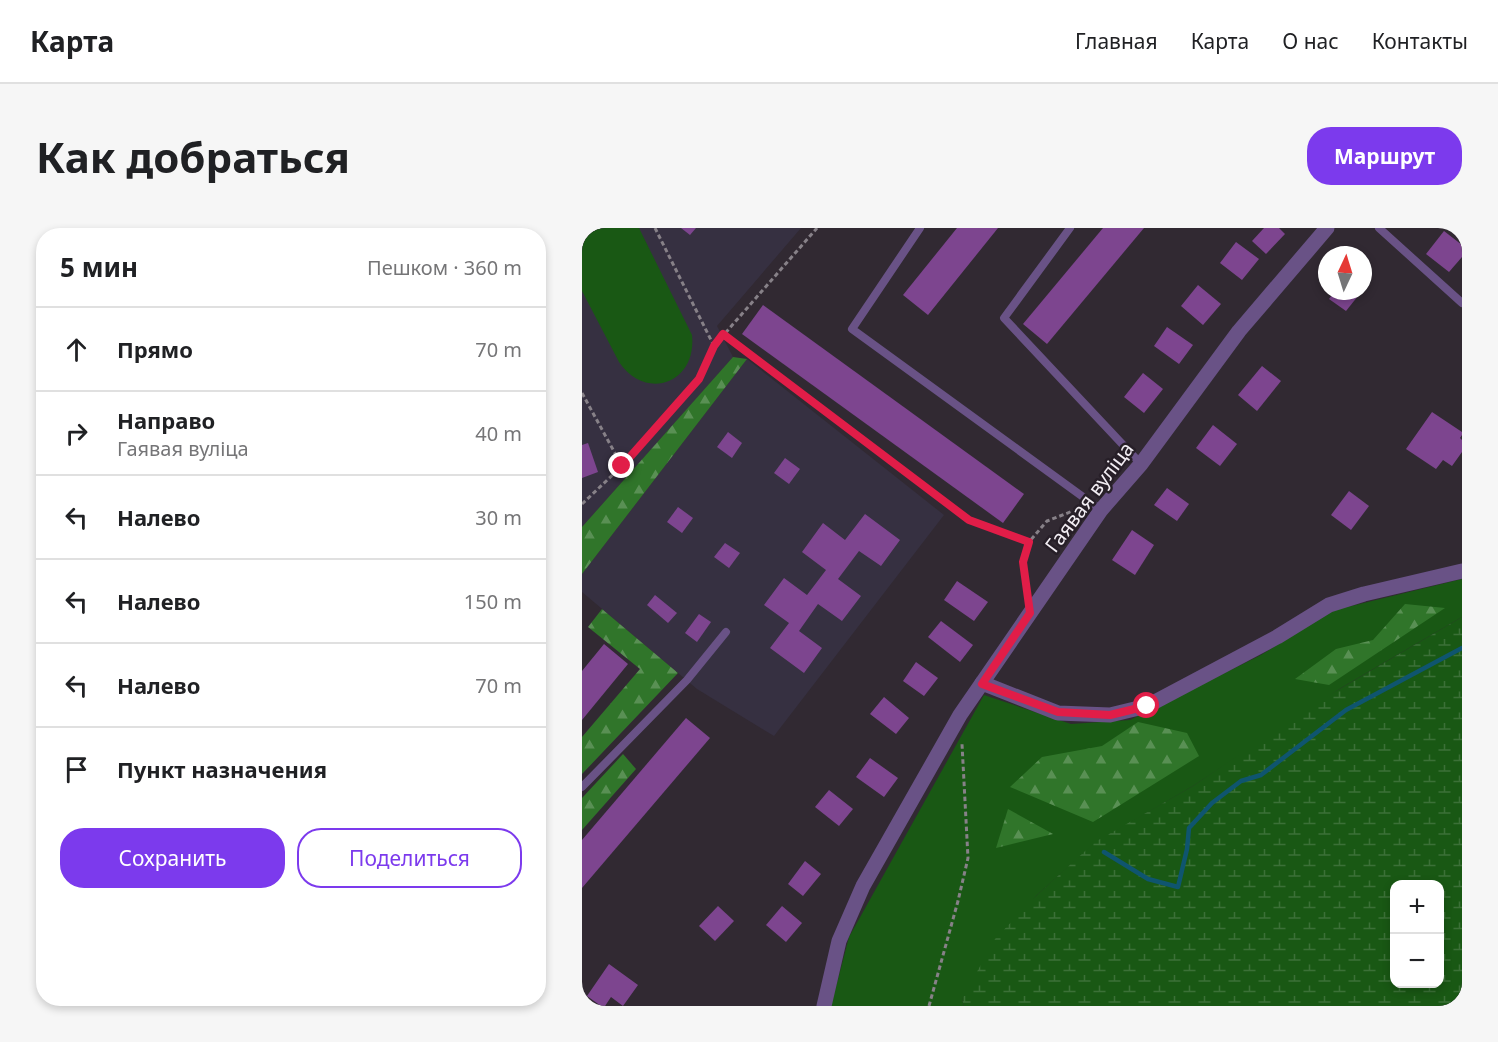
<!DOCTYPE html>
<html lang="ru">
<head>
<meta charset="utf-8">
<style>
  body { margin:0; font-family:"Noto Sans",sans-serif; background:#f6f6f6; color:#202124 }
  .controls { position:absolute; right:18px; bottom:18px; display:grid; overflow:hidden; border-radius:12px; box-shadow:0 3px 9px #0003 }
  .controls button { width:54px; height:54px; display:grid; place-items:center; padding:0; border:0; border-bottom:2px solid #e0e0e0; background:#fff; color:#202124; font:30px sans-serif }
  .compass { position:absolute; left:736px; top:18px; width:54px; height:54px; border-radius:50%; background:#fff; box-shadow:0 3px 9px #0003; rotate:4deg }
  .stop { position:absolute; width:18px; height:18px; margin:-14px; border:4px solid #e11d48; border-radius:50%; background:#fff }
  .stop.end { background:#e11d48; border-color:#fff; box-shadow:0 2px 6px #0008 }
  .list { margin:0; padding:0; list-style:none }
  h2 { display:flex; justify-content:space-between; align-items:center; height:78px; margin:0; padding:0 24px; font-size:26px }
  h2 small { font-size:20px; font-weight:400; color:#757577 }
  .list li { display:grid; grid-template-columns:39px 1fr auto; gap:18px; align-items:center; box-sizing:border-box; height:84px; padding:0 24px; border-top:2px solid #e0e0e0 }
  .list b { display:block; font-size:22px; white-space:nowrap }
  .list p { margin:0; font-size:20px; white-space:nowrap; color:#757577 }
  .list em { font-size:20px; font-style:normal; color:#757577 }
  .actions { display:flex; gap:12px; padding:18px 24px }
  .actions a { flex:1; padding:14px 0; border:2px solid #7c3aed; border-radius:24px; text-align:center; font-size:21px; color:#7c3aed }
  .actions .main { background:#7c3aed; color:#fff }
  .icon { flex:none; width:33px; height:33px; fill:none; stroke:currentColor; stroke-width:2; stroke-linecap:round; stroke-linejoin:round }
  .map { position:relative; flex:none; width:880px; height:778px; overflow:hidden; border-radius:24px }
  header { display:flex; align-items:center; gap:36px; box-sizing:border-box; height:84px; padding:0 30px; background:#fff; border-bottom:2px solid #e0e0e0 }
  header strong { font-size:28px }
  nav { display:flex; gap:33px; margin-inline-start:auto; font-size:21px }
  .intro { display:flex; align-items:center; justify-content:space-between; box-sizing:border-box; height:144px; padding:0 36px }
  h1 { margin:0; font-size:42px }
  .button { padding:15px 27px; border-radius:24px; background:#7c3aed; color:#fff; font-size:21px; font-weight:700 }
  main { display:flex; gap:36px; padding:0 36px }
  aside { flex:1; background:#fff; border-radius:24px; box-shadow:0 3px 9px #0003 }
  .map>svg:first-child { display:block }
</style>
</head>
<body>
<header>
<strong>Карта</strong>
<nav><a>Главная</a><a>Карта</a><a>О нас</a><a>Контакты</a></nav>
</header>
<div class="intro"><h1>Как добраться</h1><a class="button">Маршрут</a></div>
<main>
<aside>
<h2>5 мин<small>Пешком · 360 m</small></h2>
<ul class="list">
<li><svg class="icon" aria-label="ahead" viewBox="0 0 24 24"><path d="M12 20V5M6 11l6-6 6 6"/></svg><div><b>Прямо</b></div><em>70 m</em></li>
<li><svg class="icon" aria-label="right" viewBox="0 0 24 24"><path d="M7 20v-9h11M14 6l5 5-5 5"/></svg><div><b>Направо</b><p>Гаявая вуліца</p></div><em>40 m</em></li>
<li><svg class="icon" aria-label="left" viewBox="0 0 24 24"><path d="M17 20v-9H6M10 6l-5 5 5 5"/></svg><div><b>Налево</b></div><em>30 m</em></li>
<li><svg class="icon" aria-label="left" viewBox="0 0 24 24"><path d="M17 20v-9H6M10 6l-5 5 5 5"/></svg><div><b>Налево</b></div><em>150 m</em></li>
<li><svg class="icon" aria-label="left" viewBox="0 0 24 24"><path d="M17 20v-9H6M10 6l-5 5 5 5"/></svg><div><b>Налево</b></div><em>70 m</em></li>
<li><svg class="icon" aria-label="arrive" viewBox="0 0 24 24"><path d="M6 21V4h12l-3 4 3 4H6"/></svg><div><b>Пункт назначения</b></div></li>
</ul>
<div class="actions"><a class="main">Сохранить</a><a>Поделиться</a></div>
</aside>
<div class="map">
<svg width="880" height="778" viewBox="0 0 880 778">
  <defs>
    <pattern id="forest-firs" width="22" height="20" patternUnits="userSpaceOnUse" patternTransform="scale(1.5)"><rect width="22" height="20" fill="#30752a"/><path d="M5 1l3.5 6h-7zM16 11l3.5 6h-7z" fill="#599054"/></pattern>
    <pattern id="wetland-marsh" width="20" height="14" patternUnits="userSpaceOnUse" patternTransform="scale(1.5)"><rect width="20" height="14" fill="#195814"/><path d="M1 5h8M5 5V1M11 12h8M15 12V8" fill="none" stroke="#3b7037"/></pattern>
  </defs>
  <rect width="100%" height="100%" fill="#312932"/>
  <g fill="#363041">
    <path d="M0 0H219L135 98 151 129 0 299Z"/>
    <path d="M165 131 362 287 192 508 115 461 0 364V346Z"/>
  </g>
  <g fill="#195814">
    <path d="M0 0H57L110 107C115 155 64 174 37 134L0 63Z"/>
    <path d="M880 351V389L759 460 611 558 513 615 454 668 380 771 382 778H249L267 709 402 467 489 496 548 492 677 428 753 382Z"/>
  </g>
  <g fill="url(#forest-firs)">
    <path d="M151 129 165 131 0 346V299Z"/>
    <path d="M823 376 863 380 747 457 713 451 754 421 791 412Z"/>
    <path d="M20 381 96 445 0 546V509L58 441 6 399Z"/>
    <path d="M556 494 605 505 617 528 511 594 428 559 460 529 520 518Z"/>
    <path d="M41 526 54 541 0 602V570Z"/>
    <path d="M426 581 471 606 414 620Z"/>
  </g>
  <path fill="url(#wetland-marsh)" fill-rule="evenodd" d="M880 389V778H382L380 771 413 711 454 668 513 614 611 558 727 479ZM812 656H858V756H812Z"/>
  <g fill="none" stroke-linecap="round" stroke-linejoin="round">
    <path stroke="#0f556f" stroke-width="4.5" d="M522 624 566 651 596 659 605 621 607 600 630 575 659 553 679 547 764 482 880 420"/>
  </g>
  <g fill="#7d458f">
    <path d="M99 0H114L108 7Z"/>
    <path d="M375 0H416L346 87 321 67Z"/>
    <path d="M521 0H562L465 116 441 96Z"/>
    <path d="M682 0H697L703 6 684 26 670 13Z"/>
    <path d="M862 3 880 17V29L867 44 844 26Z"/>
    <path d="M654 14 677 31 660 52 638 35Z"/>
    <path d="M616 57 639 76 621 97 599 78Z"/>
    <path d="M753 63H780L764 83 747 71Z"/>
    <path d="M181 77 442 266 421 295 160 106Z"/>
    <path d="M585 99 611 117 597 136 572 118Z"/>
    <path d="M680 138 699 153 675 183 656 167Z"/>
    <path d="M561 145 581 161 562 185 542 169Z"/>
    <path d="M850 184 880 204V207L878 210 880 212V224L870 238 861 232 854 241 824 221Z"/>
    <path d="M631 197 655 216 638 238 614 220Z"/>
    <path d="M146 204 160 215 150 230 135 219Z"/>
    <path d="M6 215 16 244 0 250V217Z"/>
    <path d="M203 230 218 241 207 256 192 245Z"/>
    <path d="M585 260 607 276 595 293 572 277Z"/>
    <path d="M767 263 787 278 769 302 749 287Z"/>
    <path d="M96 279 111 290 100 305 85 294Z"/>
    <path d="M283 286 318 312 299 338 277 323 256 351 279 368 260 393 236 376 217 403 240 420 222 445 188 420 207 395 182 377 202 350 225 367 244 342 220 324 241 295 263 312Z"/>
    <path d="M550 302 572 317 553 347 530 332Z"/>
    <path d="M143 315 158 325 147 340 132 329Z"/>
    <path d="M375 353 406 374 392 393 362 372Z"/>
    <path d="M73 367 95 385 86 395 65 377Z"/>
    <path d="M117 386 129 394 115 414 103 405Z"/>
    <path d="M359 393 391 417 378 434 346 409Z"/>
    <path d="M22 416 46 436 0 492V443Z"/>
    <path d="M334 434 356 450 342 468 321 453Z"/>
    <path d="M302 469 327 490 314 506 288 486Z"/>
    <path d="M104 490 128 510 0 660V612Z"/>
    <path d="M288 530 316 550 302 569 274 549Z"/>
    <path d="M247 562 271 581 257 598 233 579Z"/>
    <path d="M223 633 239 646 221 668 206 656Z"/>
    <path d="M136 678 152 693 133 713 117 698Z"/>
    <path d="M200 678 220 695 204 714 184 697Z"/>
    <path d="M27 736 56 757 41 778 29 769 23 778H19L5 768Z"/>
  </g>
  <g fill="none" stroke-linecap="round" stroke-linejoin="round">
    <g stroke="#878188" stroke-width="3" stroke-dasharray="4.5 3" stroke-linecap="butt">
      <path d="M73 0 132 118"/>
      <path d="M142 106 387 292 447 314"/>
      <path d="M0 165 40 238"/>
      <path d="M0 276 40 238 117 151 132 118 235 0"/>
      <path d="M445 362 441 334 447 314 465 293 496 281"/>
      <path d="M347 778 376 673 386 630 380 516"/>
    </g>
    <g stroke="#695286" stroke-width="8">
      <path d="M338 0 270 101 519 282"/>
      <path d="M488 0 422 90 559 236"/>
      <path d="M797 0 880 75"/>
      <path d="M0 559 105 452 144 404"/>
    </g>
    <g stroke="#695286" stroke-width="15">
      <path d="M400 455 476 485 528 487 565 478 695 409 747 377 782 366 880 343"/>
      <path d="M242 778 257 713 281 658 378 487 519 282 559 236 657 103 745 0"/>
    </g>
  </g>
  <g fill="none" stroke-linecap="round" stroke-linejoin="round">
    <path stroke="#e11d48" stroke-width="8" d="M40 238 117 151 132 118 141 106 387 292 447 314 441 334 448 385 400 456 476 484 528 487 565 478"/>
  </g>
  <g text-anchor="middle" dominant-baseline="central" stroke-width="5" stroke-linejoin="round" paint-order="stroke">
    <g font-size="20" fill="#f2edf3" stroke="#271f28">
      <text transform="translate(507 269) rotate(-53)">Гаявая вуліца</text>
    </g>
  </g>
</svg>
<div class="controls">
<button>+</button>
<button>−</button>
</div>
<svg class="compass" viewBox="-18 -18 36 36"><path d="M0-13l5 13h-10z" fill="#e53935"/><path d="M0 13l5-13h-10z" fill="#757577"/></svg>
<div class="stop" style="left:565px;top:478px"></div>
<div class="stop end" style="left:40px;top:238px"></div>
</div>
</main>
</body>
</html>
